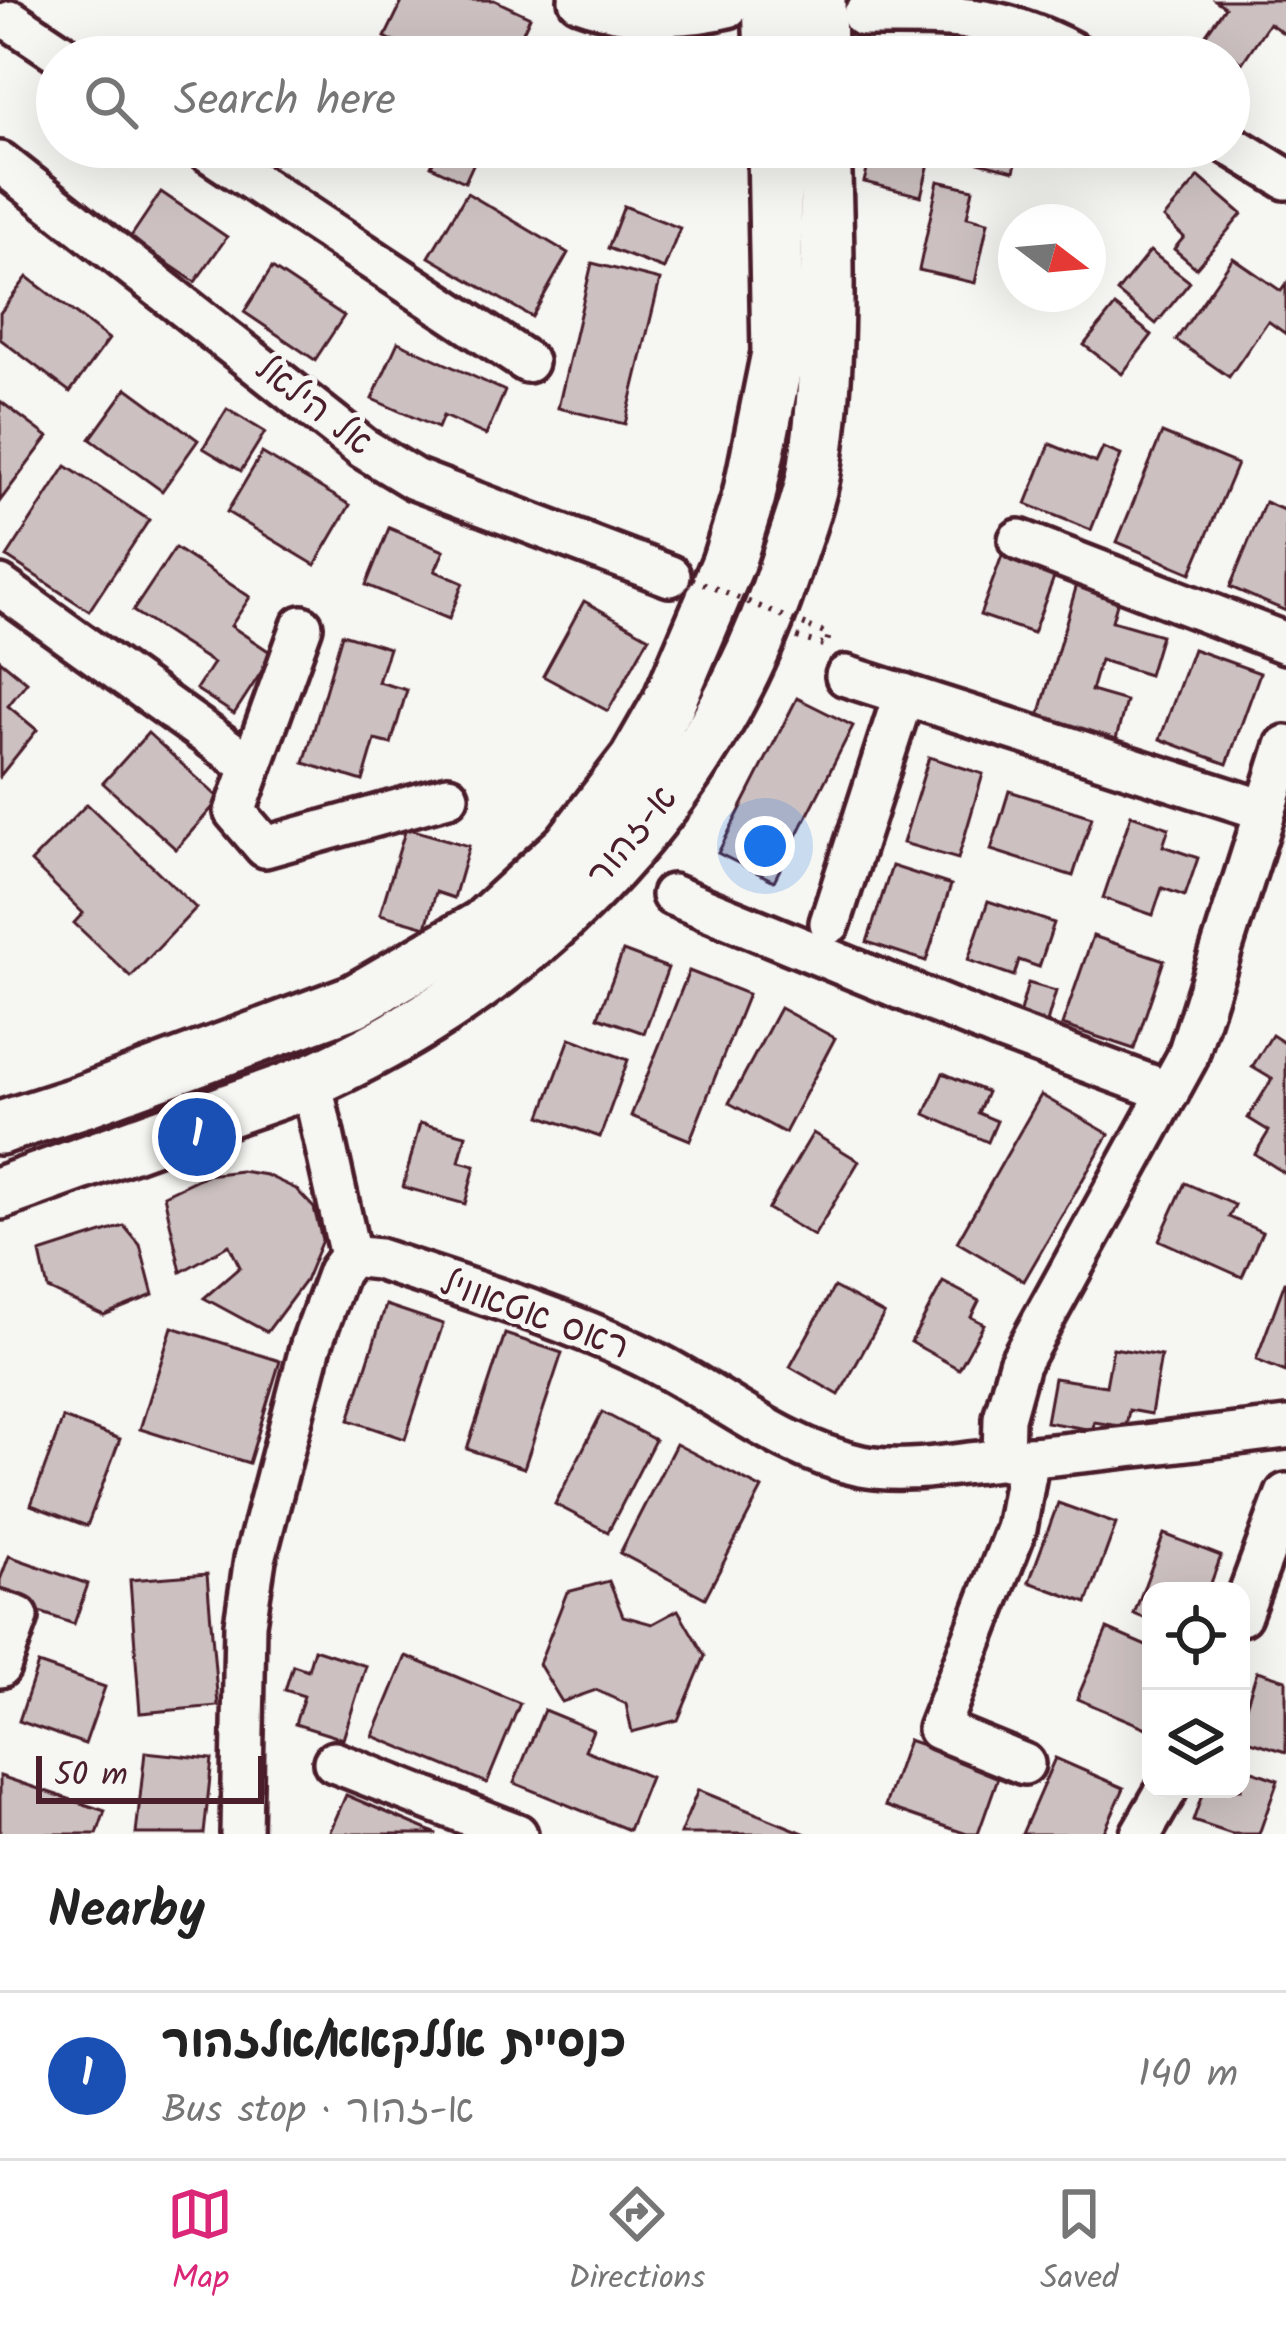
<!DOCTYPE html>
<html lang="en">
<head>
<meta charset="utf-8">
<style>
  body { margin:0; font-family:Kalam,"Playpen Sans Hebrew",sans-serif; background:#f6f6f6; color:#222 }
  .controls { position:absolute; right:36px; bottom:36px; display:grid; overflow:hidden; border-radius:24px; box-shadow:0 12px 48px #0002 }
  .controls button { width:108px; height:108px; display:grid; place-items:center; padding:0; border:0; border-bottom:3px solid #e0e0e0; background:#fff; color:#222; font:60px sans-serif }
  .compass { position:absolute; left:998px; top:204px; width:108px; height:108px; border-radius:50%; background:#fff; box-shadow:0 12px 48px #0002; rotate:106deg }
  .scale { position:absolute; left:36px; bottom:30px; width:228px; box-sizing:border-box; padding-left:12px; border:6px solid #4a1f2b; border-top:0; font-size:33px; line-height:42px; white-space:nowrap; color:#4a1f2b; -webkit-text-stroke:9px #f6f6f2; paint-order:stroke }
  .you { position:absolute; left:765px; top:846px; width:42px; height:42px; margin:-30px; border:9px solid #fff; border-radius:50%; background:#1a73e8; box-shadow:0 0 0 18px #1a73e833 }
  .badge { display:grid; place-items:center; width:78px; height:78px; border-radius:50%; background:#db2777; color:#fff; font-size:39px; font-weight:700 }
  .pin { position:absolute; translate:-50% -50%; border:6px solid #fff; box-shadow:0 3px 12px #0006 }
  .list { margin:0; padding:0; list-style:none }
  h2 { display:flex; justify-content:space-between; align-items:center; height:156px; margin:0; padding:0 48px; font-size:51px }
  h2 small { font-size:39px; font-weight:400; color:#767676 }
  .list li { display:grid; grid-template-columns:78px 1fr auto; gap:36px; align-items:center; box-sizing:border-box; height:168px; padding:0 48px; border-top:3px solid #e0e0e0 }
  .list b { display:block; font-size:45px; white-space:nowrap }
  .list p { margin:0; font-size:39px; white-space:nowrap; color:#767676 }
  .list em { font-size:39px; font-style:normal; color:#767676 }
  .icon { flex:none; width:66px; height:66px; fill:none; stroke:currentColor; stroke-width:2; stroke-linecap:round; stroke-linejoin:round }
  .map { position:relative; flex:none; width:1286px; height:1834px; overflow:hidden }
  .search { position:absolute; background:#fff; box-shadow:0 12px 48px #0002; left:36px; right:36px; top:36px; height:132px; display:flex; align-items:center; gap:30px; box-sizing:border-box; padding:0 42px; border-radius:66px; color:#767676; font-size:45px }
  .sheet { height:324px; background:#fff }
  nav { display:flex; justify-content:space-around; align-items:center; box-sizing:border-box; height:168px; border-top:3px solid #e0e0e0; background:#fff; font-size:33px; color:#767676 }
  nav a { display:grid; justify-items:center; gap:6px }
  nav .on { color:#db2777 }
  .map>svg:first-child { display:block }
</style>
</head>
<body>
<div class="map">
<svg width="1286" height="1834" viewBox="0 0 1286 1834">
  <rect width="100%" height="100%" fill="#f6f6f2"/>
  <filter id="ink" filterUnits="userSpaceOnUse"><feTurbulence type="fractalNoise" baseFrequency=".00833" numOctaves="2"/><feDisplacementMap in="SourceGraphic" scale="24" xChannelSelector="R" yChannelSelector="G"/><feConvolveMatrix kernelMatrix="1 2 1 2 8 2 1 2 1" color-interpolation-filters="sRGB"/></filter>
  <g filter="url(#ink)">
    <g fill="#ccc1c0" stroke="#4a1f2b" stroke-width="3">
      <path d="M403 0H494L530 17 511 57H427L385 37Z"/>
      <path d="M1215 0H1286V35L1269 23 1242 63 1204 37 1225 7Z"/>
      <path d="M555 39 600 57H548Z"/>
      <path d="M440 147H481L465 182 431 166Z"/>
      <path d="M873 147H933L921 196 864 182Z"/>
      <path d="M956 147H1020L1014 171 954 156Z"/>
      <path d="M1199 177 1242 214 1196 268 1174 249 1184 237 1164 218Z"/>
      <path d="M938 181 973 189 967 217 988 222 975 283 919 270Z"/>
      <path d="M161 192 227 237 195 282 130 238Z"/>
      <path d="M467 193 568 253 532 317 429 257Z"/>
      <path d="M624 206 680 228 664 269 608 248Z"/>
      <path d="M1150 251 1190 282 1156 324 1117 292Z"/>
      <path d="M1233 258 1281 291 1286 284V334L1268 321 1229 377 1176 340Z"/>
      <path d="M592 263 660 280 625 424 558 408Z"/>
      <path d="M272 268 344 316 315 360 244 312Z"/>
      <path d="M27 277 109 339 70 392 0 339V313Z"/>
      <path d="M1115 306 1152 335 1122 374 1084 345Z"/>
      <path d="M398 342 505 391 486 435 443 416 438 428 372 399Z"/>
      <path d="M127 388 198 440 162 491 90 439Z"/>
      <path d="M0 401 48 437 0 501Z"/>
      <path d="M227 409 265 432 241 471 203 448Z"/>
      <path d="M1162 433 1237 464 1191 573 1117 542Z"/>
      <path d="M1050 444 1096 463 1103 448 1121 455 1091 530 1026 504Z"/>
      <path d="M262 453 350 505 315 565 227 512Z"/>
      <path d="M66 466 149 520 89 611 7 557Z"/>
      <path d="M1265 502 1286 511V611L1230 587Z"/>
      <path d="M389 528 444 551 435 571 463 583 449 619 366 585Z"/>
      <path d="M175 548 250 597 231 626 273 654 234 714 196 689 213 663 133 611Z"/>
      <path d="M1003 553 1056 572 1033 633 980 615Z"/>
      <path d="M1077 584 1119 596 1112 621 1161 635 1149 675 1100 660 1091 691 1126 701 1116 739 1039 716Z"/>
      <path d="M584 601 649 637 608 711 543 676Z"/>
      <path d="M342 634 389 648 378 682 407 690 391 744 375 740 363 781 304 763Z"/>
      <path d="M1193 649 1260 673 1227 764 1160 739Z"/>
      <path d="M0 660 27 682 8 706 37 730 0 776Z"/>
      <path d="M797 698 853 726 774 881 718 853Z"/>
      <path d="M148 733 220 799 176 849 103 783Z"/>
      <path d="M929 757 983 774 958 859 903 843Z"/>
      <path d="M1009 791 1092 817 1073 876 991 850Z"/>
      <path d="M87 804 196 908 131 977 74 923 83 913 31 862Z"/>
      <path d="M1131 815 1169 828 1163 846 1198 858 1185 896 1162 888 1153 915 1103 898Z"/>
      <path d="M406 828 469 846 454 898 436 892 426 927 380 914Z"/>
      <path d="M892 866 951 885 926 961 867 942Z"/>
      <path d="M988 901 1054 923 1039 967 1019 960 1014 976 968 960Z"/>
      <path d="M1093 936 1164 960 1134 1049 1062 1025Z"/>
      <path d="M623 951 668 968 644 1033 598 1017Z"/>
      <path d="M689 971 748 994 690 1140 631 1116Z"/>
      <path d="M1028 983 1056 991 1044 1033 1016 1026Z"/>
      <path d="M780 1008 835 1038 785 1133 729 1103Z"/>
      <path d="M1272 1035 1286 1044V1174L1255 1154 1269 1131 1248 1118 1272 1079 1252 1067Z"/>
      <path d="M570 1038 628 1060 600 1137 541 1116Z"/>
      <path d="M943 1073 987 1092 978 1113 997 1121 988 1142 925 1114Z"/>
      <path d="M1041 1095 1109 1134 1024 1281 957 1242Z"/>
      <path d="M420 1123 466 1135 459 1162 475 1166 465 1204 403 1187Z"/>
      <path d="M813 1133 859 1161 814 1236 768 1209Z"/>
      <path d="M241 1171 266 1175 296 1189 314 1208 322 1240 305 1281 267 1332 204 1298 240 1267 229 1245 181 1272 164 1195 206 1175Z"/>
      <path d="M1185 1183 1235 1205 1229 1217 1262 1232 1242 1277 1159 1240Z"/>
      <path d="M124 1226 140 1245 153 1295 104 1315 48 1289 40 1253Z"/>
      <path d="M943 1282 979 1301 971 1317 984 1324 959 1369 911 1342Z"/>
      <path d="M1285 1282H1286V1372L1256 1360Z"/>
      <path d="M834 1287 884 1314 839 1395 790 1367Z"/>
      <path d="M386 1305 443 1324 405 1439 349 1420Z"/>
      <path d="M172 1327 280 1361 249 1463 140 1429Z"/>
      <path d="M505 1334 562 1353 524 1468 467 1449Z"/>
      <path d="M1113 1348 1161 1356 1151 1414 1129 1410 1126 1427 1094 1422 1093 1430 1046 1422 1054 1378 1106 1386Z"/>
      <path d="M602 1412 655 1440 608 1532 555 1504Z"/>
      <path d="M63 1418 120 1439 87 1526 31 1505Z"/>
      <path d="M676 1444 762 1489 705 1598 620 1553Z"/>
      <path d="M1058 1503 1116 1524 1087 1603 1029 1582Z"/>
      <path d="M1164 1534 1221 1556 1208 1591H1151V1621L1134 1614Z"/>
      <path d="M9 1556 88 1584 74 1624 0 1598V1580Z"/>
      <path d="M207 1574 218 1706 140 1713 130 1580Z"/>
      <path d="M609 1581 623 1616 652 1624 678 1610 705 1656 678 1720 632 1732 626 1704 596 1690 562 1702 539 1664 567 1592Z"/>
      <path d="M1107 1629 1151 1648V1730L1077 1699Z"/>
      <path d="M314 1649 366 1666 343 1739 295 1724 304 1696 285 1690 293 1665 308 1670Z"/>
      <path d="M406 1656 520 1703 487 1783 373 1736Z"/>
      <path d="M38 1664 105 1687 85 1744 19 1721Z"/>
      <path d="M1257 1671 1286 1680V1752L1241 1738V1722Z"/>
      <path d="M544 1710 593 1730 585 1750 650 1777 629 1830 514 1783Z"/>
      <path d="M908 1740 1000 1772 978 1834H967L885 1806Z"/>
      <path d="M145 1752 212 1759 204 1834H136Z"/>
      <path d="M1055 1758 1124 1788 1103 1834H1022Z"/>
      <path d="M1241 1767 1278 1780 1259 1834H1232L1193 1821 1204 1789H1241Z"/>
      <path d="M0 1776 105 1811 97 1834H0Z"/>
      <path d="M698 1790 806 1834H680Z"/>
      <path d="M346 1795 437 1834H329Z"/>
    </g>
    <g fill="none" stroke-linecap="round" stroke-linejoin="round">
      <defs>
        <g id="minor">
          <path d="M579 0C624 17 682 19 728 7"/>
          <path d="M863 16C949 16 1003 12 1080 57"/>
          <path d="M12 21 66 57"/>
          <path d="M1229 144 1286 179"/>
          <path d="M202 147 527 362"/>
          <path d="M0 162 363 448 414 479 670 576"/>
          <path d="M1019 540 1286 643"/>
          <path d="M0 586 251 766"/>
          <path d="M302 626 235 812 265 847 448 796"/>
          <path d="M846 676 1264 810"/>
          <path d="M672 895 1002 1030 1169 1092"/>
          <path d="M830 923 904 694"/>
          <path d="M311 1080 350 1256"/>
          <path d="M1003 1460 1004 1418 1019 1364 1187 1058 1286 746"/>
          <path d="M0 1611 18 1617 0 1667"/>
          <path d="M1241 1615 1286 1494"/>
          <path d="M334 1762 517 1834"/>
          <path d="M1024 1764 938 1729 1016 1529 1029 1457"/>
          <path d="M241 1834 245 1624 255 1559 311 1345 338 1272 350 1256 378 1259C464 1288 552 1314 634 1352 711 1387 776 1448 861 1466 902 1474 947 1465 988 1461 1088 1453 1187 1440 1286 1428"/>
          <path d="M1141 1834 1167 1789"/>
        </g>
        <g id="major">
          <path d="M769 0 771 57"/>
          <path d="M819 0 820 57"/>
          <path d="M0 1128 84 1101 354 1001 483 926 569 847 636 760 668 704 728 563 749 496 778 353 774 147"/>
          <path d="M0 1193C71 1167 142 1141 213 1116 249 1102 288 1091 323 1075 544 972 715 793 788 559 797 531 809 501 814 472 831 364 828 256 824 147"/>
        </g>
      </defs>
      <use href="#minor" stroke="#4a1f2b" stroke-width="48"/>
      <use href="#major" stroke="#4a1f2b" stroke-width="60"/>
      <path stroke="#4a1f2b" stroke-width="6" stroke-dasharray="3 9" stroke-linecap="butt" d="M797 637 826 646 829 635 810 627"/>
      <use href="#minor" stroke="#f6f6f2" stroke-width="39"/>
      <use href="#major" stroke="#f6f6f2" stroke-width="51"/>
      <path stroke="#4a1f2b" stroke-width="6" stroke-dasharray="3 9" stroke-linecap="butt" d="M692 579 810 627"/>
    </g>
  </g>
  <g text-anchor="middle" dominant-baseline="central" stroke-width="10" stroke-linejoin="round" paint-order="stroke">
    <g font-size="36" fill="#4a1f2b" stroke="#f6f6f2">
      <text transform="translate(313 407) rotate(38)">אל הילאל</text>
      <text transform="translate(633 837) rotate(-50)">א-זהור</text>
      <text transform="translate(534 1316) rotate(20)">ראס אטאוויל</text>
    </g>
  </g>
</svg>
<div class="controls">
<button><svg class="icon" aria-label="locate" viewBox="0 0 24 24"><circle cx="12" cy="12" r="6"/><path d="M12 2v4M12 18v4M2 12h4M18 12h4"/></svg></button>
<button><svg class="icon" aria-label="layers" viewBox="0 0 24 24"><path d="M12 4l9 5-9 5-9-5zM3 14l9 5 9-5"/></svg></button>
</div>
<svg class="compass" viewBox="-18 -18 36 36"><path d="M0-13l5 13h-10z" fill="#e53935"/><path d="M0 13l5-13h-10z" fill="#767676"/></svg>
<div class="scale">50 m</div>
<div class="you"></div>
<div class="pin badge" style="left:197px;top:1137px;background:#1a4fb4">1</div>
<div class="search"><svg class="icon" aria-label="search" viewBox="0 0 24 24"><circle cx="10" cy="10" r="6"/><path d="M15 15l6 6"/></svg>Search here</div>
</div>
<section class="sheet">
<h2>Nearby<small></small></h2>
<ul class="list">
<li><span class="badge" style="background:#1a4fb4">1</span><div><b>כנסיית אללקאא/אלזהור</b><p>Bus stop · א-זהור</p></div><em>140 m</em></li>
</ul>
</section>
<nav>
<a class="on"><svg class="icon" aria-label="map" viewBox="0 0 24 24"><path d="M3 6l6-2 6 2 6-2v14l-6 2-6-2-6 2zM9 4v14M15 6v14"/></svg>Map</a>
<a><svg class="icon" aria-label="directions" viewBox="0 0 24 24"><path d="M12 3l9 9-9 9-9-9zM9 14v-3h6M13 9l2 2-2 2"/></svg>Directions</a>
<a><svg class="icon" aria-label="saved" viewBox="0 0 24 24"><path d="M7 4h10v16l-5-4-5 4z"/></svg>Saved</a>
</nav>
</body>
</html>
